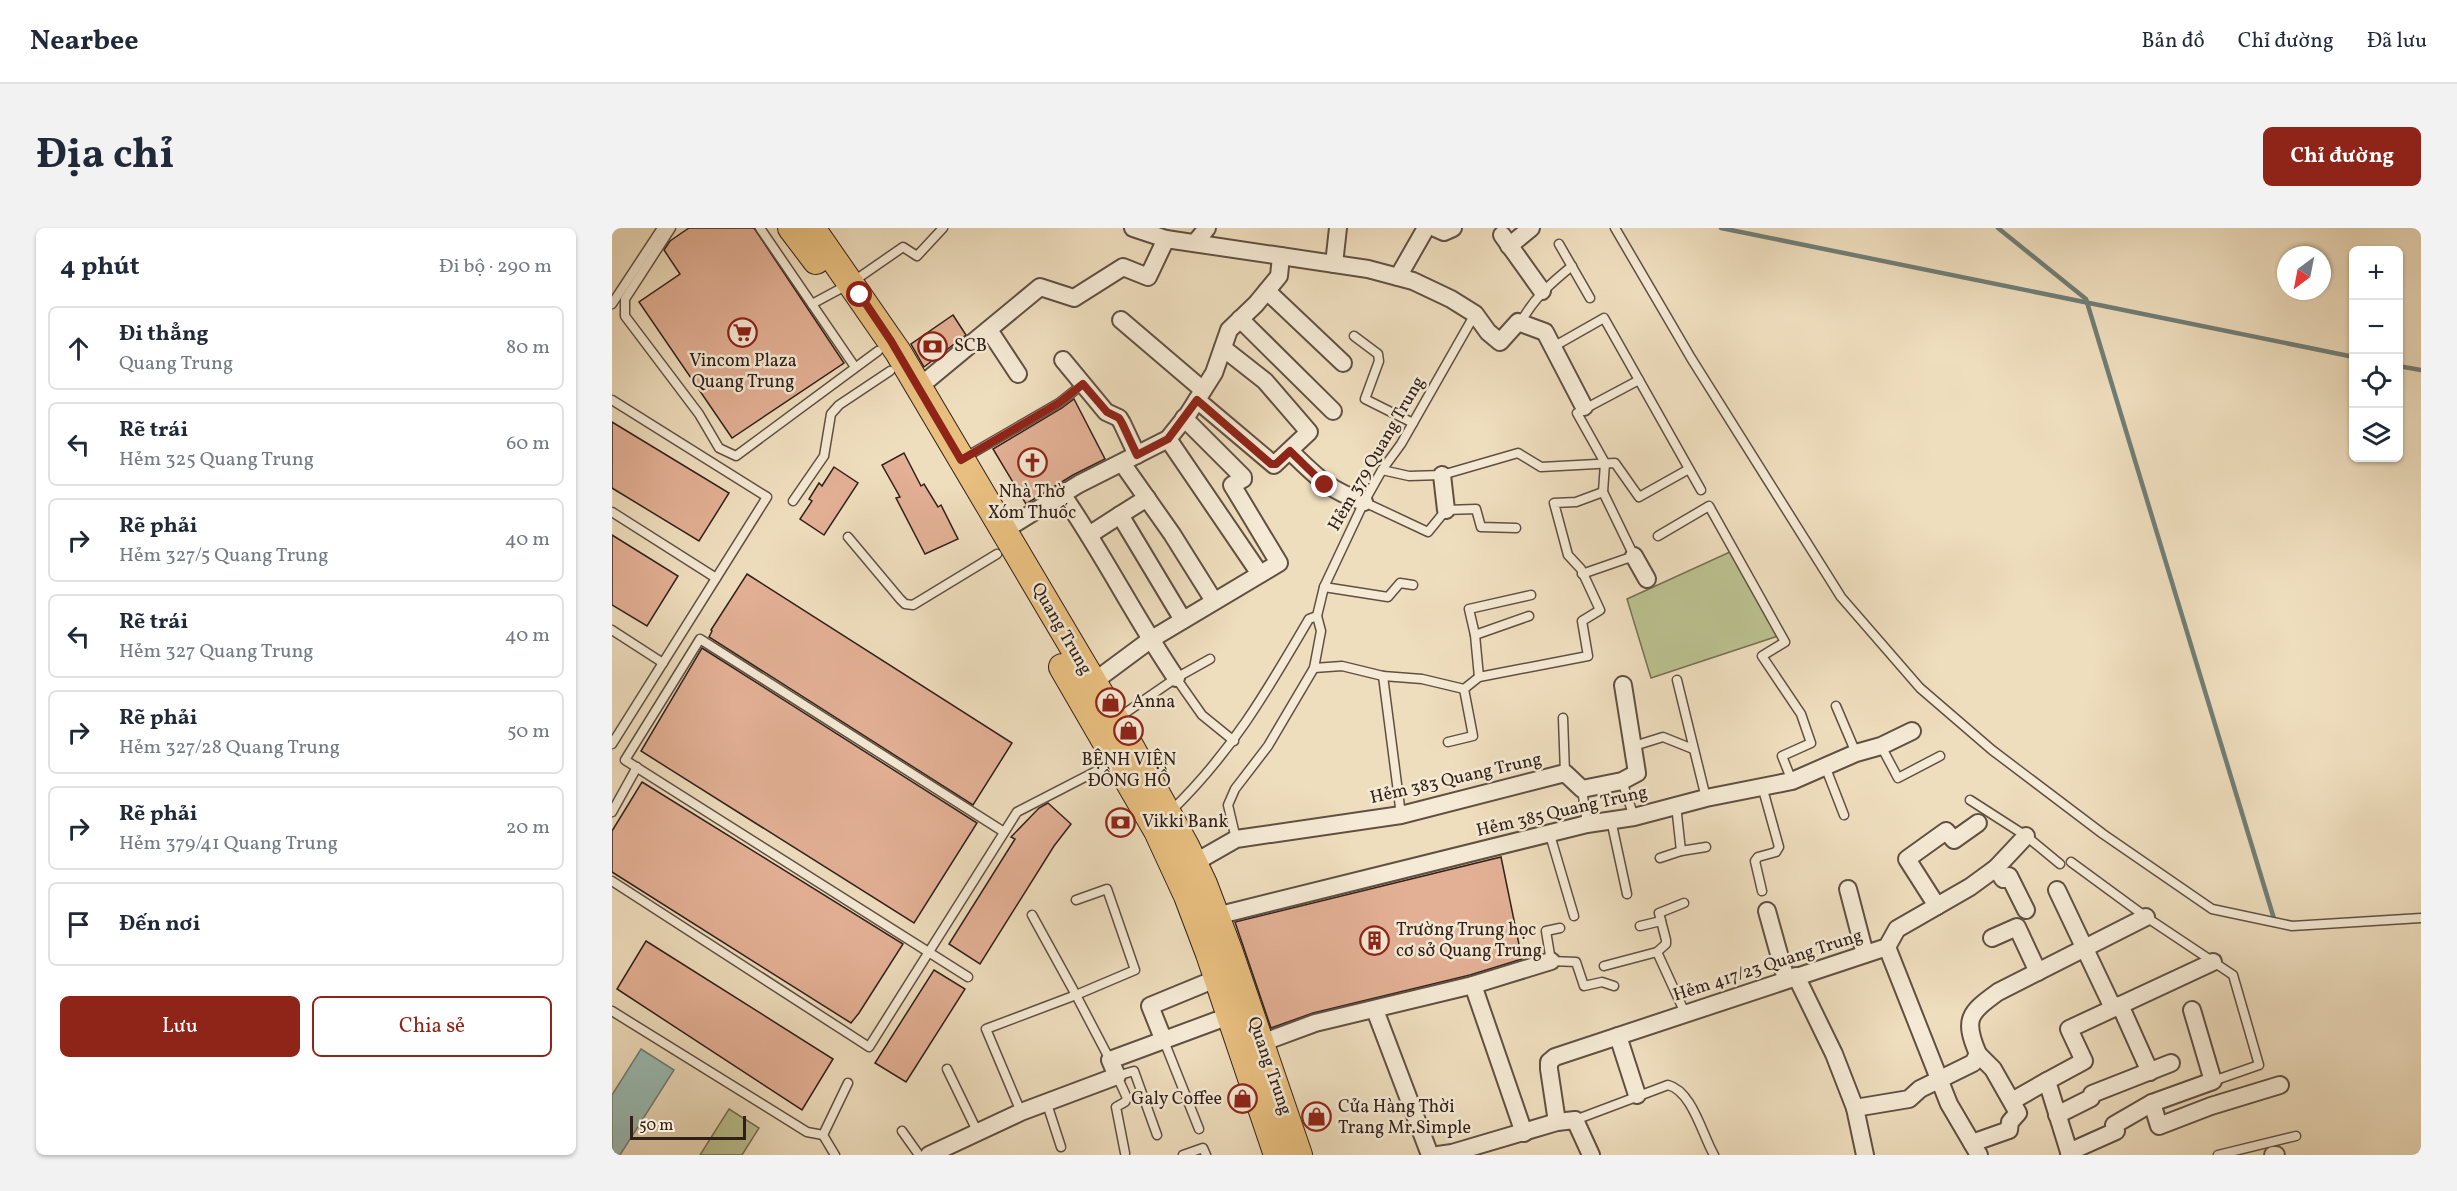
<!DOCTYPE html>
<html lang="vi">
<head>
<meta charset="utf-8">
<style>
  body { margin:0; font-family:Vollkorn,serif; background:#f2f2f3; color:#1f2937 }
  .controls { position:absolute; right:18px; top:18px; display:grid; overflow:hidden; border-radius:9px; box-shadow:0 2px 4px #0004 }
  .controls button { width:54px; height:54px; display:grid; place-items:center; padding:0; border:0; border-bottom:2px solid #e0e1e3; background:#fff; color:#1f2937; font:30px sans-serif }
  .compass { position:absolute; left:1665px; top:18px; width:54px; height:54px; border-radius:50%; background:#fff; box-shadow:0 2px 4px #0004; rotate:212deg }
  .scale { position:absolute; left:18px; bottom:15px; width:116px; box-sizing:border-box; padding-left:6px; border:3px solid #31201a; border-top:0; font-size:16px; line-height:21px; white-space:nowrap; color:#31201a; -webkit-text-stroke:4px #f5ead5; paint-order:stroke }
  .stop { position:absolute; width:18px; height:18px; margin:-14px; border:4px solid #8f2418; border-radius:50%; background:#fff }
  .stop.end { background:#8f2418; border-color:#fff; box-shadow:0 2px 6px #0008 }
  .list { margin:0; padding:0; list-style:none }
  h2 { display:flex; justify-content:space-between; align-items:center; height:78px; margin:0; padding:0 24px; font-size:26px }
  h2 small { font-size:20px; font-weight:400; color:#747a83 }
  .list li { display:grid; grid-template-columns:39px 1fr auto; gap:18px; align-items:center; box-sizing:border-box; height:84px; margin:0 12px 12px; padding:0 12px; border:2px solid #e0e1e3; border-radius:9px }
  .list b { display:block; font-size:22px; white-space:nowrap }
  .list p { margin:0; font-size:20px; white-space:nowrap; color:#747a83 }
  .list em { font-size:20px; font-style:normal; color:#747a83 }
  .actions { display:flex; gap:12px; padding:18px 24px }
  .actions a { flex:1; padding:14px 0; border:2px solid #8f2418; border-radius:9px; text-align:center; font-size:21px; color:#8f2418 }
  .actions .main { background:#8f2418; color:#fff }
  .icon { flex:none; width:33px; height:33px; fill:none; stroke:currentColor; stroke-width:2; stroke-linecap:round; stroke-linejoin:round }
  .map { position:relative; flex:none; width:1809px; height:927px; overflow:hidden; border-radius:9px }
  header { display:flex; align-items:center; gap:36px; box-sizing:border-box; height:84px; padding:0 30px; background:#fff; border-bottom:2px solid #e0e1e3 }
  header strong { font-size:28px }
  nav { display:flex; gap:33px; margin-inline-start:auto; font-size:21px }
  .intro { display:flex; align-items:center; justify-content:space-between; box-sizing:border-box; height:144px; padding:0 36px }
  h1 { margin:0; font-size:42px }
  .button { padding:15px 27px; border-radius:9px; background:#8f2418; color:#fff; font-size:21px; font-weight:700 }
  main { display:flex; gap:36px; padding:0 36px }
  aside { flex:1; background:#fff; border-radius:9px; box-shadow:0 2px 4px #0004 }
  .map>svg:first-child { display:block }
</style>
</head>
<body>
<header>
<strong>Nearbee</strong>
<nav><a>Bản đồ</a><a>Chỉ đường</a><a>Đã lưu</a></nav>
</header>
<div class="intro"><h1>Địa chỉ</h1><a class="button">Chỉ đường</a></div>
<main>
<aside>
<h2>4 phút<small>Đi bộ · 290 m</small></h2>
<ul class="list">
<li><svg class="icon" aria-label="ahead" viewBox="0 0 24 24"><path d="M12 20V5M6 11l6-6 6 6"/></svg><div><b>Đi thẳng</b><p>Quang Trung</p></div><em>80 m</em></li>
<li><svg class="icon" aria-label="left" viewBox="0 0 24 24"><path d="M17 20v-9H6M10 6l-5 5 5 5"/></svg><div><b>Rẽ trái</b><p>Hẻm 325 Quang Trung</p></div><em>60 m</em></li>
<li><svg class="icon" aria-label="right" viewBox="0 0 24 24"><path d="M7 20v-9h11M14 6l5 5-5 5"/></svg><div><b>Rẽ phải</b><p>Hẻm 327/5 Quang Trung</p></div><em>40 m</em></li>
<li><svg class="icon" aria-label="left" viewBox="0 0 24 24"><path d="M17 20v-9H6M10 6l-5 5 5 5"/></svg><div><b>Rẽ trái</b><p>Hẻm 327 Quang Trung</p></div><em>40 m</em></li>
<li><svg class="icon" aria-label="right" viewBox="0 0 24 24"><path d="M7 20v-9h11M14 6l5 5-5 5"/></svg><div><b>Rẽ phải</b><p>Hẻm 327/28 Quang Trung</p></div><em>50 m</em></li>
<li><svg class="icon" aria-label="right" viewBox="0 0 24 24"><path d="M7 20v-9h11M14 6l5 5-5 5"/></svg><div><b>Rẽ phải</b><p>Hẻm 379/41 Quang Trung</p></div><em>20 m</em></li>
<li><svg class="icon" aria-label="arrive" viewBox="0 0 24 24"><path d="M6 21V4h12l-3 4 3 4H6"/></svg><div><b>Đến nơi</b></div></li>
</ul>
<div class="actions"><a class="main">Lưu</a><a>Chia sẻ</a></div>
</aside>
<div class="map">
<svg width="1809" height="927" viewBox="0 0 1809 927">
  <rect width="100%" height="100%" fill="#efdebe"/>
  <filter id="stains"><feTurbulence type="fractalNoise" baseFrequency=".00333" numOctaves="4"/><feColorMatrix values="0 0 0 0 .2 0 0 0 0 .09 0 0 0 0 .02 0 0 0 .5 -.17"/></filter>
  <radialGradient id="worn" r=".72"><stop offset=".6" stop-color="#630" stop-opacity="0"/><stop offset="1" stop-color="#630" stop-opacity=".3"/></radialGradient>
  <g fill="#bbc190" stroke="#767055" stroke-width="1.5">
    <path d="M1120 323 1166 408 1039 450 1015 371Z"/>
    <path d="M117 881 147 900 130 927H88Z"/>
  </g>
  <path fill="#9abcb3" stroke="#707e76" stroke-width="1.5" d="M29 821 62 842 8 927H0V867Z"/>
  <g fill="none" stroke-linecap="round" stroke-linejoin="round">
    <g stroke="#707e76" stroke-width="4.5">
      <path d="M1109 0 1742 129"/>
      <path d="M1386 0 1474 71 1663 694"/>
      <path d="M1786 138 1809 142"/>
    </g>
  </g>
  <g fill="#e3b095" stroke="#31201a" stroke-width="1.5">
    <path d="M77 0H142L232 135 120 210 27 74 68 46 52 22 58 13Z"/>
    <path d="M341 87 354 107 312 139 299 116Z"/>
    <path d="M462 171 493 231 461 247 414 276 381 221 450 180Z"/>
    <path d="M0 194 117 265 87 313 0 260Z"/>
    <path d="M292 225 309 258 312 256 326 279 329 277 346 311 313 326 284 270 288 269 270 237Z"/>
    <path d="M222 239 246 255 212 307 188 291 200 273 197 271 207 255 210 258Z"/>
    <path d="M0 307 66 348 35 398 0 377Z"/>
    <path d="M135 346 400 515 361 577 97 409 100 403 99 402Z"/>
    <path d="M90 420 365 595 302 695 29 523Z"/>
    <path d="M30 554 291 716 247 785 239 795 0 644V603Z"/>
    <path d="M436 575 459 596 442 618 368 736 337 716 403 611 399 609 427 580Z"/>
    <path d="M889 629 910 731 858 747 701 785 659 800 623 694Z"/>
    <path d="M34 713 221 831 190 882 5 761Z"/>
    <path d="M322 742 353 761 294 854 263 835Z"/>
  </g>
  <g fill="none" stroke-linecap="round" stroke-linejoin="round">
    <defs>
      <g id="service">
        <path d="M59 0 13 71V88L87 186 107 220 124 228 266 123"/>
        <path d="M148 0 243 139"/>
        <path d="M1003 0 1079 130 1229 369 1308 460 1380 522 1491 606 1600 681 1680 698 1809 690"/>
        <path d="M947 16 978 70"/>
        <path d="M0 76 50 0"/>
        <path d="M200 76 239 55 291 19 305 28 331 0"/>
        <path d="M909 94C922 70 939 55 960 38"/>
        <path d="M742 108 766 126 767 133 753 171 801 195"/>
        <path d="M941 119 992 90 1089 262"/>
        <path d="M0 172 155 269 0 516"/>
        <path d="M352 230 447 175 471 156"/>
        <path d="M770 242 797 248 830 247 906 225 929 239 1003 235 1027 269 1077 241"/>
        <path d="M181 273 212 228 219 186 227 177 278 143"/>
        <path d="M752 274 816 304 834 282 864 281 869 299 904 300"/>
        <path d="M0 284 104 350"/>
        <path d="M1046 308 1097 278 1173 414 1150 428 1189 486 1199 515 1170 528 1180 553"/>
        <path d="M236 309 288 371 293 376 301 377 385 326"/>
        <path d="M970 346 1022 328 991 264 993 235 965 185 1027 152"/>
        <path d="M712 359 776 369 788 355 801 357"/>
        <path d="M0 402 51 435"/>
        <path d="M863 407 917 388"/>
        <path d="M702 440 730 438 771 448 810 451 852 461 867 449 976 428 970 393 988 382 969 341 956 327 942 275 964 274 991 264"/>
        <path d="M771 448 789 587"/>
        <path d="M867 449 863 407 857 381 919 367"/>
        <path d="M564 450 590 487 622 513"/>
        <path d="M1065 452 1094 570"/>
        <path d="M1224 478 1244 525"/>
        <path d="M506 490 564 450 598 431"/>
        <path d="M951 490 953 545"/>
        <path d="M836 514 861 508 852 461"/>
        <path d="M1022 518 1051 509 1081 521"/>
        <path d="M1269 518 1286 550 1328 528"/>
        <path d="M1213 538 1232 587"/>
        <path d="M1010 553 1022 589"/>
        <path d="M1150 558 1167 619 1164 624 1146 629 1143 633 1150 663"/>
        <path d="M970 561 975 596"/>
        <path d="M1358 572 1414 608 1448 636"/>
        <path d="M1064 577 1069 623"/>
        <path d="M559 583C620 524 655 463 697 391L705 388 712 359 752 274 770 242 789 216 863 86"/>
        <path d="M0 584 25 539"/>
        <path d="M999 592 1015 666"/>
        <path d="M938 607 962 688"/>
        <path d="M624 611 616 577 623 561 656 518 702 440 709 403 705 388"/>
        <path d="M1048 630 1069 623 1094 619"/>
        <path d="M1459 634 1534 689 1621 747 1647 837 1601 853"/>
        <path d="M0 653 257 819 405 584 502 534"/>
        <path d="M464 672 495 661 523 742 464 767 498 832"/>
        <path d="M1028 698 1049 693"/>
        <path d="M948 700 934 703 939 733 964 734 972 758 990 754 1002 758"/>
        <path d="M1045 724 1054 716V712L1047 685 1072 675"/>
        <path d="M992 738 1045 724 1073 785"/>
        <path d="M356 749 13 532 88 411 392 604"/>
        <path d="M0 783 195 904 211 907 236 855"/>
        <path d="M552 813 587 901"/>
        <path d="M335 841 366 905"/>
        <path d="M435 876 449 919"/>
        <path d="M409 884 374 801 464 767 420 687"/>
        <path d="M963 892 1056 857C1080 863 1090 906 1102 927"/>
        <path d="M290 903 307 927"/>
        <path d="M211 907 223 927"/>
        <path d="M513 925 504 879 513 874 515 870 505 848 522 843 545 907"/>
        <path d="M571 927 591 920 594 927"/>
        <path d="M1606 927 1684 908"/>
      </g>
      <g id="minor">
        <path d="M521 0 554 11 756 41 801 53 839 71 863 86 876 104 888 114 906 94 933 104 972 179"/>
        <path d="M823 0 832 4 841 0"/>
        <path d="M890 7 930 63"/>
        <path d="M583 15 595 0"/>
        <path d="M897 18 919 0"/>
        <path d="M722 36 726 0"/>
        <path d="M786 49 814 0"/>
        <path d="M655 63 731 135"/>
        <path d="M628 91 721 183"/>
        <path d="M509 92 591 162"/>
        <path d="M377 102 406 146"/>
        <path d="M451 132 494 184 507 190 510 195 525 227"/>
        <path d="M307 159 428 59 462 70 511 39 536 49 554 11"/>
        <path d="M585 172 662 237 697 204 653 153 611 120"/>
        <path d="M556 211 648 346"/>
        <path d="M678 223C705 249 716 262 752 274"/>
        <path d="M510 235 560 306 602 373"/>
        <path d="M830 247 834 282"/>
        <path d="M450 266C491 325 523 390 564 450"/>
        <path d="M508 287 535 270"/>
        <path d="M391 303 467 256 556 211 576 186 602 145 617 102 644 76 667 48 669 28"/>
        <path d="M477 307 508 287 571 392"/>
        <path d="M1022 328 1035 351"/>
        <path d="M480 455 538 412 667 335 620 257 631 251V249L572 190"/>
        <path d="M582 635 624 611 789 587 953 545 970 561 1010 553 1025 545 1011 457"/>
        <path d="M1384 640 1391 651 1397 648 1414 682"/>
        <path d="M1236 661 1253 726"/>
        <path d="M1445 662 1501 780"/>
        <path d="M1325 678 1295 631 1334 603 1342 612 1366 595"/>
        <path d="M1155 683 1174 751"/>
        <path d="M604 688 975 596 1022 589 1094 570 1180 553 1244 525 1269 518 1300 503"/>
        <path d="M1380 710 1405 699 1426 744"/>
        <path d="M1275 719 1337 876 1367 927"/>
        <path d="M1184 748 1222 826 1243 880"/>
        <path d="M861 757 912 905"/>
        <path d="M1508 777 1538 844"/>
        <path d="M763 782 818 927"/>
        <path d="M1006 808 1025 867"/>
        <path d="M552 813 538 778 606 750"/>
        <path d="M649 815 703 795 861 757 939 733"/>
        <path d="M1400 873 1435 853"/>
        <path d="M1540 875 1547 898 1599 878 1668 857"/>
        <path d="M1445 887 1479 870 1480 866 1559 835"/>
        <path d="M945 894 937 841V834L943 829 1275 719 1285 701 1358 659 1384 640 1414 608"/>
        <path d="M1360 915 1397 902 1398 894 1406 885 1381 841 1366 826"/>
        <path d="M1457 924 1504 903 1502 897 1540 875 1601 853 1580 782"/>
        <path d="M317 927 409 884 505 848 498 832 617 788"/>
        <path d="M826 927 840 925 945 894 963 892 979 927"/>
        <path d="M1253 927 1243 880 1297 871 1308 861 1361 835 1366 826C1351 791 1357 785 1386 764L1534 689"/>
        <path d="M1458 927 1435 853 1472 833 1457 801 1601 734"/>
        <path d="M1661 927H1664"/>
      </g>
      <g id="primary">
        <path d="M179 0 204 33"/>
        <path d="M200 0 286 124 504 492 574 618 592 656 617 722 687 927"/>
        <path d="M450 439 545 603 575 668 597 726 665 927"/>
      </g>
    </defs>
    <use href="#service" stroke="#605043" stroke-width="11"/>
    <use href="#minor" stroke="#605043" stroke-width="20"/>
    <use href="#primary" stroke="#31201a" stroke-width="28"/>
    <use href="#service" stroke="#f5ead5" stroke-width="8"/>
    <use href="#minor" stroke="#f5ead5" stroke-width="16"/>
    <use href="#primary" stroke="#e8bf7f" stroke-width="26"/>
  </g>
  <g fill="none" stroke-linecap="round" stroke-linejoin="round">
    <path stroke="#8f2418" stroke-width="8" d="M248 67 279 113 349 232 447 175 471 156 495 184 507 190 510 195 525 227 556 211 585 172 659 236H664L678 223 713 257"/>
  </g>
  <defs>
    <symbol id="supermarket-ring" viewBox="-11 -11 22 22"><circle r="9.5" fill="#f5ead5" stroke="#8f2418" stroke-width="1.5"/><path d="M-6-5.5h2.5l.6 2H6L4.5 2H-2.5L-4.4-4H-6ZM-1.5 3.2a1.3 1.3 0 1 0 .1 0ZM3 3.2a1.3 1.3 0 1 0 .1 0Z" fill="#8f2418"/></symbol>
    <symbol id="bank-ring" viewBox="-11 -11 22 22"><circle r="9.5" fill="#f5ead5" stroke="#8f2418" stroke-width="1.5"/><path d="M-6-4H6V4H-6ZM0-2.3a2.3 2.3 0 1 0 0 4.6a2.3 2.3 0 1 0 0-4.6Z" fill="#8f2418"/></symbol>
    <symbol id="church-ring" viewBox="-11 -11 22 22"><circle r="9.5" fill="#f5ead5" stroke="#8f2418" stroke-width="1.5"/><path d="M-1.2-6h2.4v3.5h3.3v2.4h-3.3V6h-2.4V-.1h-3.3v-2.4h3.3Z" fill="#8f2418"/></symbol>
    <symbol id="shop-ring" viewBox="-11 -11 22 22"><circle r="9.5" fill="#f5ead5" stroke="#8f2418" stroke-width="1.5"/><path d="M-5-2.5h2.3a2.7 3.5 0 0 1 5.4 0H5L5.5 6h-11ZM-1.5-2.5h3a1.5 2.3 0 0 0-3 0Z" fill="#8f2418"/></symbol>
    <symbol id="building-ring" viewBox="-11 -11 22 22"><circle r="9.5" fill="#f5ead5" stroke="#8f2418" stroke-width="1.5"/><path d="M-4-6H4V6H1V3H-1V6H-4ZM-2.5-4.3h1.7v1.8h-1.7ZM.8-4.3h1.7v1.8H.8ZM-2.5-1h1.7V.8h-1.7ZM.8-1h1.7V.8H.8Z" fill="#8f2418"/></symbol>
  </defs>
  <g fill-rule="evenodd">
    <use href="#supermarket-ring" x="114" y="88" width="33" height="33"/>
    <use href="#bank-ring" x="304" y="102" width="33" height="33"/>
    <use href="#church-ring" x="404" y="218" width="33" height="33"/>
    <use href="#shop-ring" x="482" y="458" width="33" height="33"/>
    <use href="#shop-ring" x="500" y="486" width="33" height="33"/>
    <use href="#bank-ring" x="492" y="578" width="33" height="33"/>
    <use href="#building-ring" x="746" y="696" width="33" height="33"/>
    <use href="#shop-ring" x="614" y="854" width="33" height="33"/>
    <use href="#shop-ring" x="688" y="872" width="33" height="33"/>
  </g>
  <g text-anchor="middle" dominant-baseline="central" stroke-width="5" stroke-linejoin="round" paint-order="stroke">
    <g font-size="18" fill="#31201a" stroke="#f5ead5" text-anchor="start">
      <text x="342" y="118">SCB</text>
      <text x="131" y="133" text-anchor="middle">Vincom Plaza<tspan x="131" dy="21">Quang Trung</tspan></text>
      <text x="420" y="264" text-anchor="middle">Nhà Thờ<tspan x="420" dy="21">Xóm Thuốc</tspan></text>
      <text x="520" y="474">Anna</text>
      <text x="517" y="532" text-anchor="middle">BỆNH VIỆN<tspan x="517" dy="21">ĐỒNG HỒ</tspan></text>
      <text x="530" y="594">Vikki Bank</text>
      <text x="784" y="702">Trường Trung học<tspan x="784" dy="21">cơ sở Quang Trung</tspan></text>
      <text x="610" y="871" text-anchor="end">Galy Coffee</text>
      <text x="726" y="879">Cửa Hàng Thời<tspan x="726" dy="21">Trang Mr.Simple</tspan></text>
    </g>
    <g font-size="18" fill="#31201a" stroke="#f5ead5">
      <text transform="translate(765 226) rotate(-60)">Hẻm 379 Quang Trung</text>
      <text transform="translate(449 401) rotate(60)">Quang Trung</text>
      <text transform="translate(844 551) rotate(-13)">Hẻm 383 Quang Trung</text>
      <text transform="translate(950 584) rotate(-13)">Hẻm 385 Quang Trung</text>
      <text transform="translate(1156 738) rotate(-18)">Hẻm 417/23 Quang Trung</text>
      <text transform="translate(657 838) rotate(71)">Quang Trung</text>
    </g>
  </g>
  <rect width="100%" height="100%" filter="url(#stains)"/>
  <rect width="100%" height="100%" fill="url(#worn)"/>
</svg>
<div class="controls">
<button>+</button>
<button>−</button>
<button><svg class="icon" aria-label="locate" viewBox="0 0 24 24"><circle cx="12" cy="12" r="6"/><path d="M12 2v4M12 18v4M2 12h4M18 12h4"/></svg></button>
<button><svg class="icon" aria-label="layers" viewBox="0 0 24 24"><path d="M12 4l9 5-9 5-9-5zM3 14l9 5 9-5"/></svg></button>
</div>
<svg class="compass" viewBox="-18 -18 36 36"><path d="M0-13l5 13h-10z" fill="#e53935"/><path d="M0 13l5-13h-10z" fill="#747a83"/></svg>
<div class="scale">50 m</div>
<div class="stop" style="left:248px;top:67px"></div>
<div class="stop end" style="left:713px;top:257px"></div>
</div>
</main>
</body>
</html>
